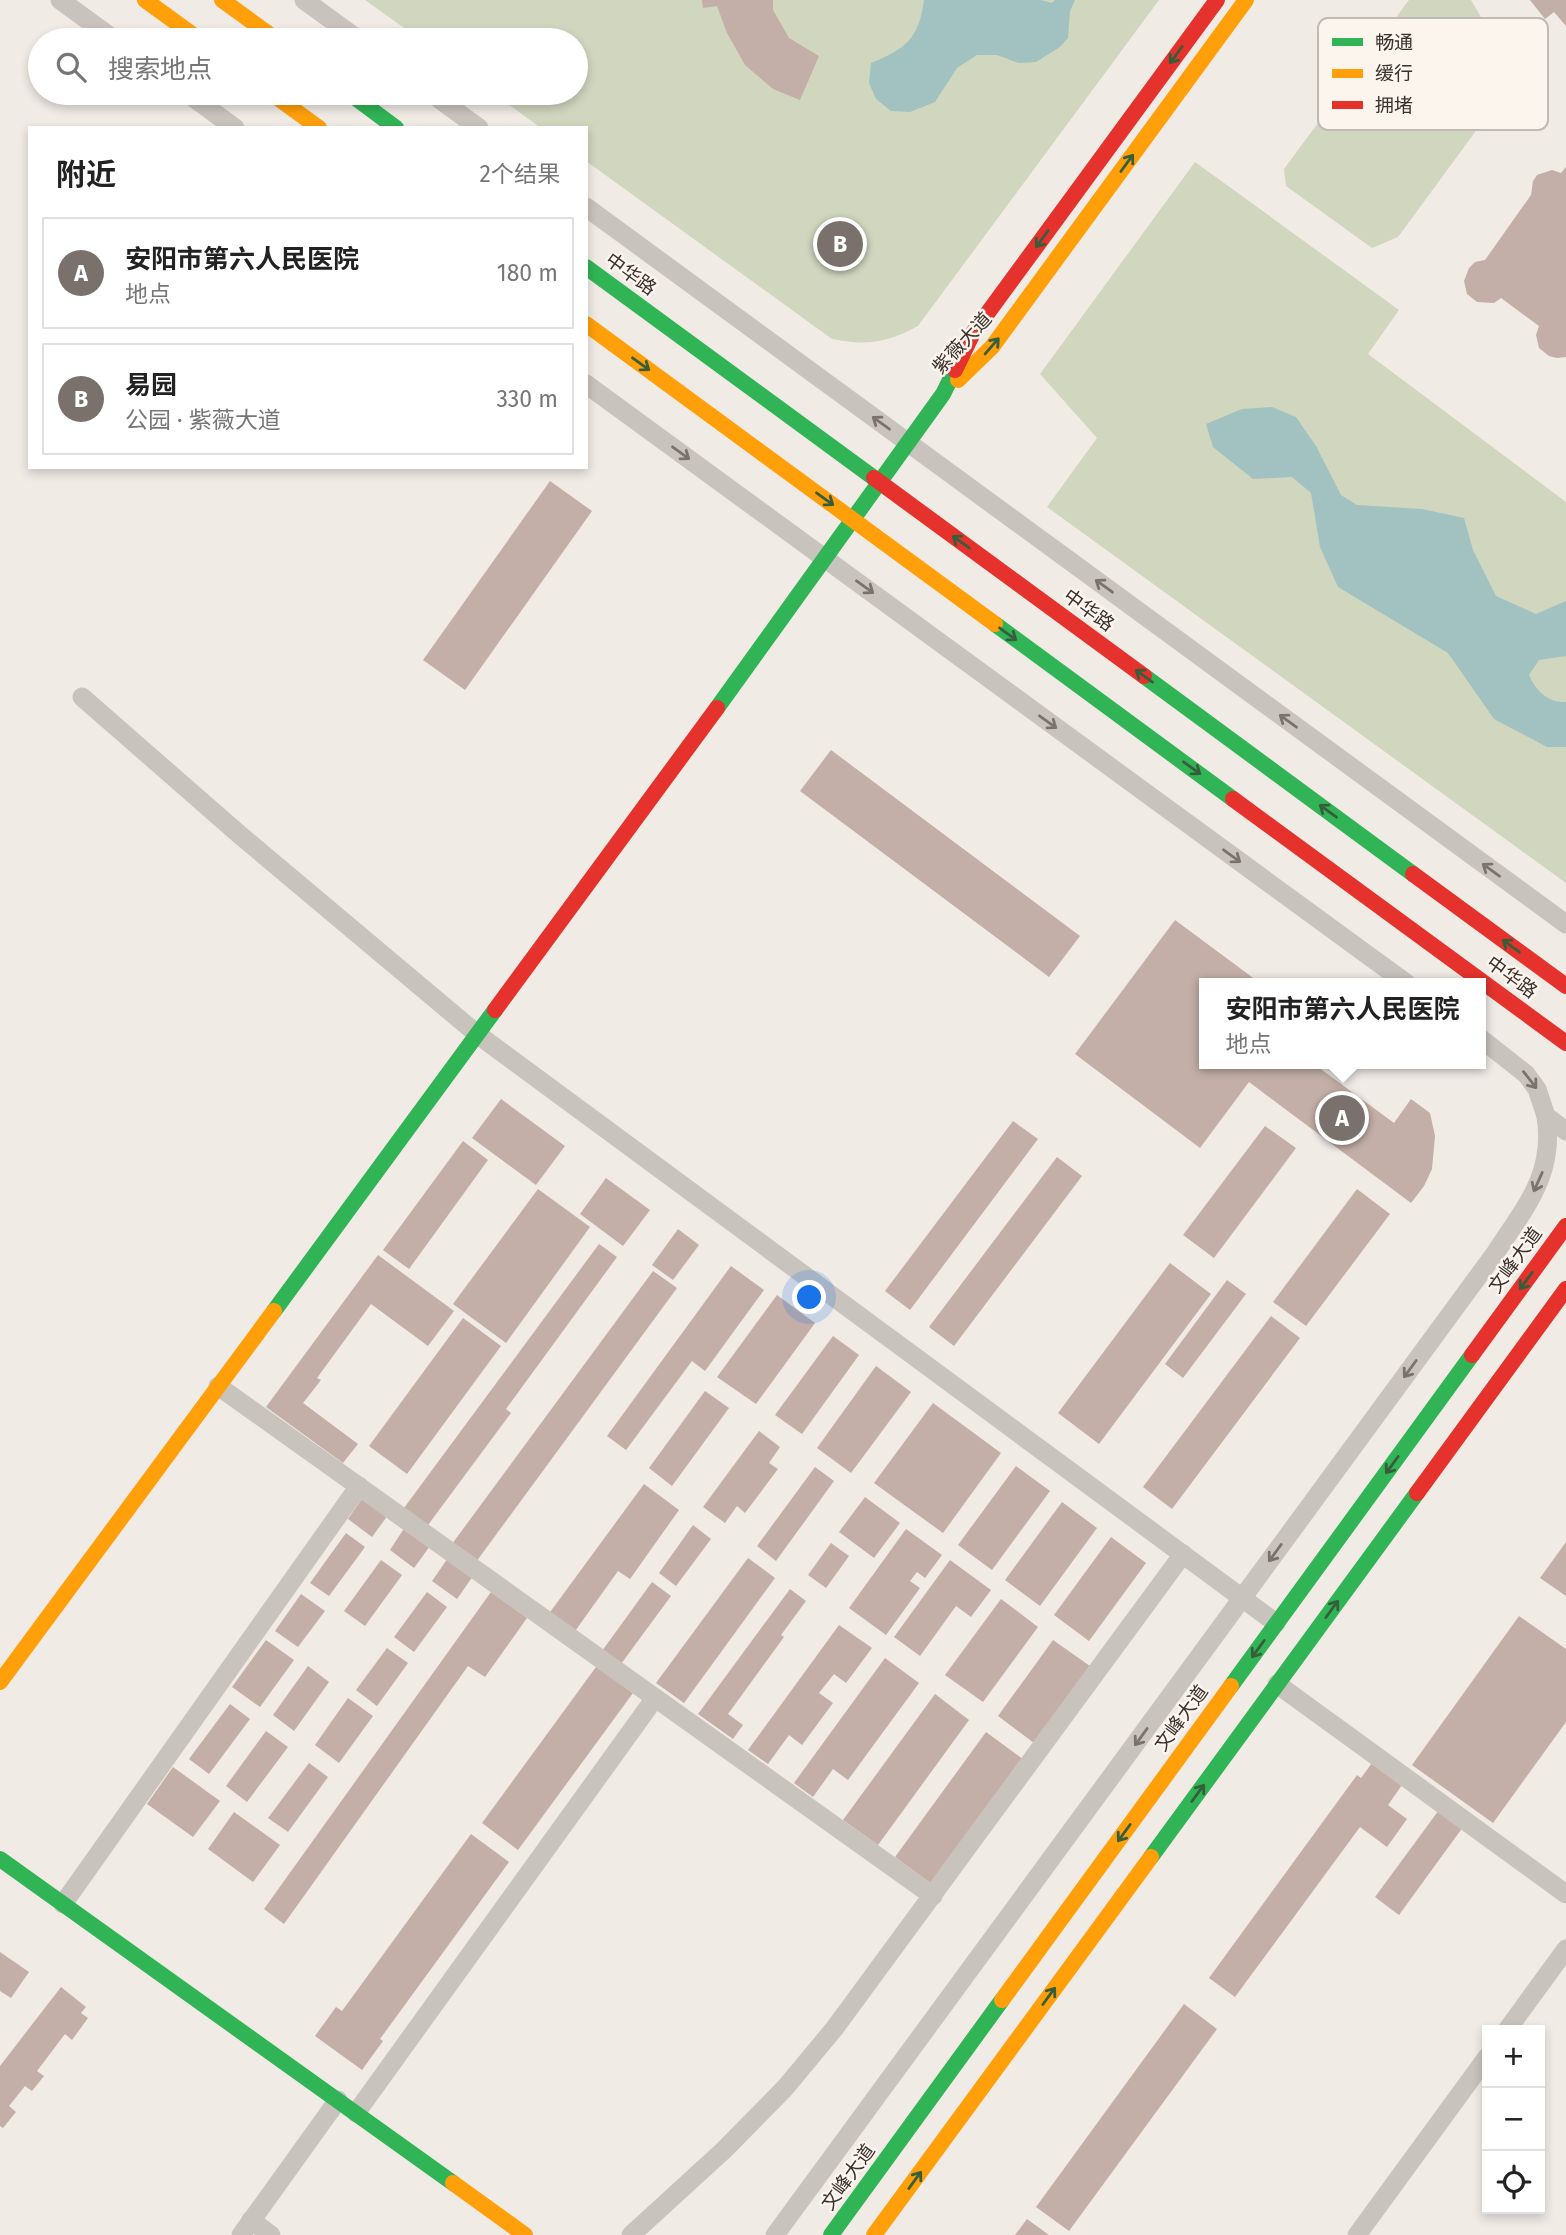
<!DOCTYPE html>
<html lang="zh">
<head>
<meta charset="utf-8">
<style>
  body { margin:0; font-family:"Fira Sans","Noto Sans SC",sans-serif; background:#f6f6f6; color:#222 }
  .controls { position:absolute; right:21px; bottom:21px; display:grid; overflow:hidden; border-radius:0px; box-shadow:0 4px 10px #0003 }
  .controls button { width:63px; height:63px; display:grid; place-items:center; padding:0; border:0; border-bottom:2px solid #e0e0e0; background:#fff; color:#222; font:35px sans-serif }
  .you { position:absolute; left:810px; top:1298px; width:24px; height:24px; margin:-18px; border:5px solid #fff; border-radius:50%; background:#1a73e8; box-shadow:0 0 0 10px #1a73e833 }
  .badge { display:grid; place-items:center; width:46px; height:46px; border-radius:50%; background:#7a716c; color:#fff; font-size:23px; font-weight:700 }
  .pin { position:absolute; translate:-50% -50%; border:4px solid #fff; box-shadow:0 2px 7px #0006 }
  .popup { position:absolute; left:1199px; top:978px; width:287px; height:91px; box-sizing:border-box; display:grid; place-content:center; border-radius:0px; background:#fff; filter:drop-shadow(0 2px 5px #0005); font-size:23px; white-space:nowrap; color:#767676 }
  .popup b { font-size:26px; color:#222 }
  .popup::after { content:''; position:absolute; left:50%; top:100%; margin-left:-14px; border:14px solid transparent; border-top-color:#fff }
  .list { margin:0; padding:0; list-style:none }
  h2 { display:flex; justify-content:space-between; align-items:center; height:91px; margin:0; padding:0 28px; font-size:30px }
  h2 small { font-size:23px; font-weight:400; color:#767676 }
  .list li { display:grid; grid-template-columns:46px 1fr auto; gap:21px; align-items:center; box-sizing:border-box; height:112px; margin:0 14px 14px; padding:0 14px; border:2px solid #e0e0e0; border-radius:0px }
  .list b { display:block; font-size:26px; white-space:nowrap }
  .list p { margin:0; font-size:23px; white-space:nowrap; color:#767676 }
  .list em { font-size:23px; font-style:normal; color:#767676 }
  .icon { flex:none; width:38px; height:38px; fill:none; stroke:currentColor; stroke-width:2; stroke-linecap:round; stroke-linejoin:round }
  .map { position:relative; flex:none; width:1566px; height:2235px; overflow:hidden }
  .search { position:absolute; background:#fff; box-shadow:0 4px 10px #0003; left:28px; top:28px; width:560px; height:77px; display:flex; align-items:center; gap:18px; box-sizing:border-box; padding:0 24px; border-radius:38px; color:#767676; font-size:26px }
  .panel { position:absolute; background:#fff; box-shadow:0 4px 10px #0003; left:28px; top:126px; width:560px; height:343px; border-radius:0px }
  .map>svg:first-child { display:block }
</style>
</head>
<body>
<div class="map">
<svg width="1566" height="2235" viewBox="0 0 1566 2235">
  <rect width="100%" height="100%" fill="#f0ebe5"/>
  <g fill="#d1d6bf">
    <path d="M365 0H1159L918 326C886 343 867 346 832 339L586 161V128H541L493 93H576V40H421Z"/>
    <path d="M1409 0H1471L1514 74 1489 113 1398 237 1372 248 1286 186 1284 169Z"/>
    <path d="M1195 162 1399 310 1368 354 1566 502V883L1047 507 1097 438 1040 374Z"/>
  </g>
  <g fill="#a1c2c1">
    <path d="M924 0H1041L1052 3 1055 0H1075L1070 11 1068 38 1060 47 1036 62 1019 63 997 55H977L957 68 935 102 910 112 891 111 876 99 869 83 871 63C906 49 919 38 924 0Z"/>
    <path d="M1272 407 1296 417 1316 446 1341 495 1357 505 1422 509 1464 518 1473 550 1496 596 1536 614 1566 601V656L1539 660 1529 675C1536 691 1548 703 1566 702V747H1547L1494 719 1448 653 1338 587 1320 547 1311 493 1292 477 1253 479 1213 447 1206 424 1242 409Z"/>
  </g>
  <g fill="#c3afa7">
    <path d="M702 0H773V10L789 38 819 56 800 100 773 89 745 65 727 33 717 6 703 8Z"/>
    <path d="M1530 0H1566V26L1554 12 1545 19Z"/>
    <path d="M1566 167V357L1557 358 1549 356 1539 348 1536 335 1539 326 1501 298 1494 303 1477 302 1467 294 1464 281 1469 268 1475 262 1485 260 1531 195 1533 181 1537 175 1552 170 1561 173Z"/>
    <path d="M550 481 592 511 465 690 423 660Z"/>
    <path d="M831 750 1080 936 1049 977 800 791Z"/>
    <path d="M1175 920 1260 983H1204V1064H1314L1394 1123 1411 1099 1430 1113 1435 1136 1432 1169 1424 1186 1411 1203 1249 1082 1200 1148 1075 1054Z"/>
    <path d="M501 1099 565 1146 536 1185 472 1138Z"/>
    <path d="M1013 1121 1038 1139 910 1310 885 1291Z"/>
    <path d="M1265 1126 1296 1148 1214 1258 1183 1235Z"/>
    <path d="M463 1141 488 1160 409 1269 383 1250Z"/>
    <path d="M1057 1157 1082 1176 954 1346 929 1327Z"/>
    <path d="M606 1178 650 1210 623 1246 580 1214Z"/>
    <path d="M538 1189 590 1227 506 1343 453 1304Z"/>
    <path d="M1357 1189 1390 1214 1306 1326 1273 1302Z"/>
    <path d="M678 1229 699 1245 673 1280 652 1265Z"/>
    <path d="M599 1244 617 1257 506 1409 511 1413 428 1525 404 1508Z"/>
    <path d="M378 1255 454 1311 428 1346 371 1304 317 1378 321 1380 303 1403 358 1444 343 1463 266 1407Z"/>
    <path d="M1170 1263 1211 1294 1099 1444 1058 1413Z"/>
    <path d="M731 1266 764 1290 705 1371 692 1361 626 1450 607 1436Z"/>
    <path d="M653 1271 677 1288 476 1562 452 1544Z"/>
    <path d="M1227 1280 1246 1294 1183 1378 1165 1364Z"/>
    <path d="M777 1295 815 1323 756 1404 717 1377Z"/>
    <path d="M1271 1316 1300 1338 1172 1509 1143 1487Z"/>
    <path d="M463 1318 501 1346 407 1474 369 1446Z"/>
    <path d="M833 1336 859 1355 802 1434 775 1415Z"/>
    <path d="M876 1366 911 1392 851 1473 817 1448Z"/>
    <path d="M705 1391 729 1408 672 1486 649 1468Z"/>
    <path d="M933 1403 1001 1453 943 1533 874 1483Z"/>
    <path d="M759 1431 780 1447 769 1463 778 1469 745 1513 737 1506 725 1523 703 1507Z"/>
    <path d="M1016 1466 1050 1491 992 1570 958 1545Z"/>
    <path d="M815 1467 834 1481 776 1561 757 1546Z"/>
    <path d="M644 1484 679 1510 630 1579 618 1571 573 1634 548 1615Z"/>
    <path d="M363 1497 388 1515 372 1537 348 1519Z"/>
    <path d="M865 1497 900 1523 874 1558 839 1532Z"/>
    <path d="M1062 1502 1097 1528 1040 1606 1005 1580Z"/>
    <path d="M693 1525 711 1539 676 1586 659 1573Z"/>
    <path d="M405 1527 430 1546 414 1568 390 1550Z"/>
    <path d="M906 1529 942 1555 925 1578 917 1572 910 1581 920 1588 886 1635 849 1608Z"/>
    <path d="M346 1533 365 1547 329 1596 310 1583Z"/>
    <path d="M1111 1537 1146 1563 1089 1641 1054 1615Z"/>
    <path d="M1566 1542V1596L1540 1578Z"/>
    <path d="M831 1543 849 1556 826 1588 808 1575Z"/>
    <path d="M448 1558 473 1576 457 1599 432 1581Z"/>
    <path d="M748 1558 775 1578 684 1703 656 1683Z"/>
    <path d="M381 1560 402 1575 365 1626 344 1611Z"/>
    <path d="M950 1560 991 1590 971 1617 956 1606 920 1656 894 1637Z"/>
    <path d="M652 1582 671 1596 621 1664 602 1651Z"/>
    <path d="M790 1589 806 1601 781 1635 784 1637 728 1714 743 1725 733 1739 698 1714Z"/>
    <path d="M427 1592 447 1607 414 1652 394 1637Z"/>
    <path d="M491 1592 527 1618 485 1677 468 1666 284 1924 264 1909Z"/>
    <path d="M301 1594 325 1611 298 1647 275 1631Z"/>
    <path d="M1001 1599 1038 1627 983 1702 945 1675Z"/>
    <path d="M1519 1616 1566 1649V1722L1493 1823 1412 1765Z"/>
    <path d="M839 1625 872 1648 846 1683 834 1674 819 1693 833 1703 802 1745 789 1735 768 1764 748 1750Z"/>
    <path d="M266 1640 294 1660 260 1707 232 1687Z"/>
    <path d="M1053 1640 1090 1666 1034 1743 998 1716Z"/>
    <path d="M387 1648 408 1663 377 1706 356 1690Z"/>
    <path d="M885 1658 919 1683 848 1780 833 1769 813 1797 794 1783Z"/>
    <path d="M308 1666 329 1682 294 1731 273 1715Z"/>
    <path d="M596 1667 633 1693 518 1850 482 1823Z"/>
    <path d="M935 1694 969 1720 878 1845 843 1820Z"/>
    <path d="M348 1698 373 1716 339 1763 315 1745Z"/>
    <path d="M230 1704 250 1719 209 1774 189 1759Z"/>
    <path d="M266 1731 288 1747 247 1802 226 1786Z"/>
    <path d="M986 1732 1024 1760 933 1885 895 1857Z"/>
    <path d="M309 1763 328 1777 288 1832 268 1818Z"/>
    <path d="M1372 1763 1402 1785 1388 1805 1407 1819 1387 1847 1360 1827 1235 1997 1209 1978 1357 1775 1361 1778Z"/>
    <path d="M173 1767 220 1801 193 1837 147 1804Z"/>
    <path d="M1439 1810 1463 1827 1399 1915 1375 1897Z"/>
    <path d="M234 1812 280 1845 253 1882 208 1849Z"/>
    <path d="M471 1834 509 1862 380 2039 383 2041 362 2070 315 2036 336 2007 342 2011Z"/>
    <path d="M0 1952 29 1972 11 1998 0 1991Z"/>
    <path d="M61 1987 86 2007 81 2013 88 2018 72 2040 65 2034 37 2071 44 2076 32 2091 25 2086 9 2106 16 2112 3 2128 0 2126V2066Z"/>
    <path d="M1184 2004 1217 2029 1069 2231 1036 2207Z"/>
    <path d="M1027 2219 1049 2235H1015Z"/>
  </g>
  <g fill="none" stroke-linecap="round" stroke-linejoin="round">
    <g stroke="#c9c3be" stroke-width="19">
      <path d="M60 0 115 40"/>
      <path d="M304 0 359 40"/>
      <path d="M187 93 235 128"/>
      <path d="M431 93 479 128"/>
      <path d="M586 207 1566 924"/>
      <path d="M586 384 1406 983"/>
      <path d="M82 697 240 835 477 1034 1276 1623"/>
      <path d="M1480 1038 1526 1074 1537 1089 1546 1116 1566 1131"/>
      <path d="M218 1386 933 1896"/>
      <path d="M1277 1684 1566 1894"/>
      <path d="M63 1904 359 1486"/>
      <path d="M1507 2030 1566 1949"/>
      <path d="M356 2113 655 1698"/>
      <path d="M251 2220 271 2235"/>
      <path d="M241 2235 338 2100"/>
      <path d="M631 2235 724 2150 785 2088 834 2029 1183 1554"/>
      <path d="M775 2235 1496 1252C1526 1206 1555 1174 1546 1116"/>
      <path d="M1357 2235 1487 2057"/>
    </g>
    <g stroke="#30b455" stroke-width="16">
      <path d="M349 93 396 128"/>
      <path d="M586 267 874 478"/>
      <path d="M995 624 1233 799"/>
      <path d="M1144 676 1413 874"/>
      <path d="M717 708 943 394 955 370"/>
      <path d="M274 1311 495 1010"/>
      <path d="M1231 1686 1472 1355"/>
      <path d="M1151 1857 1417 1493"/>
      <path d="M0 1859 453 2183"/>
      <path d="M831 2235 1002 2000"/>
    </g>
    <g stroke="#ff9f0a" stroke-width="16">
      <path d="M145 0 200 40"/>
      <path d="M222 0 277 40"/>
      <path d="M271 93 319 128"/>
      <path d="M586 324 995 624"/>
      <path d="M958 380 992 347 1246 0"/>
      <path d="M0 1682 274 1311"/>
      <path d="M1002 2000 1231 1686"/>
      <path d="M453 2183 525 2235"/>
      <path d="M874 2235 1151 1857"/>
    </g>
    <g stroke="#e5322d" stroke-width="16">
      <path d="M955 370 973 333 1217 0"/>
      <path d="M874 478 1144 676"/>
      <path d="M1233 799 1566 1043"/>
      <path d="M1413 874 1566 986"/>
      <path d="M495 1010 717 708"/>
      <path d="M1472 1355 1566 1226"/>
      <path d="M1417 1493 1566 1289"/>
    </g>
  </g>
  <defs><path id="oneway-shaft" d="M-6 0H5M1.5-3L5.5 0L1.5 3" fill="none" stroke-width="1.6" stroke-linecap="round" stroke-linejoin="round" transform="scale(1.75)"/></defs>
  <g stroke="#375e3a">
    <use href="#oneway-shaft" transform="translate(1176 55) rotate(126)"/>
    <use href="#oneway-shaft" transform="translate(1127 163) rotate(-54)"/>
    <use href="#oneway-shaft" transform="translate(1042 239) rotate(126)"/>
    <use href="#oneway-shaft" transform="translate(992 346) rotate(-49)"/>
    <use href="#oneway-shaft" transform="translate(641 364) rotate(36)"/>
    <use href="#oneway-shaft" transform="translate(825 499) rotate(36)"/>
    <use href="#oneway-shaft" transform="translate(961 542) rotate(-144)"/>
    <use href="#oneway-shaft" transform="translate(1008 634) rotate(36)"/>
    <use href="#oneway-shaft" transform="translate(1144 676) rotate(-144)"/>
    <use href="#oneway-shaft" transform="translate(1192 768) rotate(36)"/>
    <use href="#oneway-shaft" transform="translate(1328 811) rotate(-144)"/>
    <use href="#oneway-shaft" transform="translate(1511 946) rotate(-144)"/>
    <use href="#oneway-shaft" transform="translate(1526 1281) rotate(126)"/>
    <use href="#oneway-shaft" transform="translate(1392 1465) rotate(126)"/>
    <use href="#oneway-shaft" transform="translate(1332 1609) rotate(-54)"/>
    <use href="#oneway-shaft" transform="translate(1258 1649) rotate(126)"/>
    <use href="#oneway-shaft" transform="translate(1198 1793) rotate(-54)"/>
    <use href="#oneway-shaft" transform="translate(1124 1833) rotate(126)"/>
    <use href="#oneway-shaft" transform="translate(1049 1996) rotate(-54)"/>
    <use href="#oneway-shaft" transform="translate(915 2180) rotate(-54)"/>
  </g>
  <g stroke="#7b726d">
    <use href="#oneway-shaft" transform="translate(881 423) rotate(-144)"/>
    <use href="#oneway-shaft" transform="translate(681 453) rotate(36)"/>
    <use href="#oneway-shaft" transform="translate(1104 586) rotate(-144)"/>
    <use href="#oneway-shaft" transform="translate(865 587) rotate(36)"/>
    <use href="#oneway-shaft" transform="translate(1288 721) rotate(-144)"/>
    <use href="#oneway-shaft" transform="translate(1048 722) rotate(36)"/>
    <use href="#oneway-shaft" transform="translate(1232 856) rotate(36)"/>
    <use href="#oneway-shaft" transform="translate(1491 870) rotate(-144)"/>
    <use href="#oneway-shaft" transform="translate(1530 1080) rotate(52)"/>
    <use href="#oneway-shaft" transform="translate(1538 1182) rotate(114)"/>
    <use href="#oneway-shaft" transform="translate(1410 1369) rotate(126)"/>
    <use href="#oneway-shaft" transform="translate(1275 1553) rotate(126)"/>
    <use href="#oneway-shaft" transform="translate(1141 1737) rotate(126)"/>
  </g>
  <g text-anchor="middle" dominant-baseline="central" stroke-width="5" stroke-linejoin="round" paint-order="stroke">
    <g font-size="19" fill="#3b302b" stroke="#fbf5ee">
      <text transform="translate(631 274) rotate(36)">中华路</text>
      <text transform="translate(962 343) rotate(-47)">紫薇大道</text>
      <text transform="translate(1089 610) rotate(36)">中华路</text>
      <text transform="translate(1512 977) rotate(36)">中华路</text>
      <text transform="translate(1515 1260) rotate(-54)">文峰大道</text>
      <text transform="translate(1181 1718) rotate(-54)">文峰大道</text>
      <text transform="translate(848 2177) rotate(-54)">文峰大道</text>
    </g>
  </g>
  <rect x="1318" y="18" width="230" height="112" rx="10" fill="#fbf5ee" stroke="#c1bab4" stroke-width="2"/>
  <rect x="1332" y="38" width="31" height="8" fill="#30b455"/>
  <rect x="1332" y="69" width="31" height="9" fill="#ff9f0a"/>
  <rect x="1332" y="101" width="31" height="8" fill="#e5322d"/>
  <g font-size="19" fill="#3b302b">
    <text x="1375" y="49">畅通</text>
    <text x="1375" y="80">缓行</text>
    <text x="1375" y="112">拥堵</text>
  </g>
</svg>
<div class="controls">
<button>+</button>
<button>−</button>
<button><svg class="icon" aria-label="locate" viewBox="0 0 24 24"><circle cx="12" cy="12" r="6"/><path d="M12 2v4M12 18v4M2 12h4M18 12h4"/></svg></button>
</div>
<div class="you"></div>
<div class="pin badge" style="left:1342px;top:1118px">A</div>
<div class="popup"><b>安阳市第六人民医院</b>地点</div>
<div class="pin badge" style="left:840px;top:244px">B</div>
<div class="search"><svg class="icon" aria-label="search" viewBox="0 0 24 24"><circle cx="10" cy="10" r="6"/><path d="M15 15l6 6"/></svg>搜索地点</div>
<section class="panel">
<h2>附近<small>2个结果</small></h2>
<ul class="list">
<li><span class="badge">A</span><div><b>安阳市第六人民医院</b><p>地点</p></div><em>180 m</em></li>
<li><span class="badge">B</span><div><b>易园</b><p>公园 · 紫薇大道</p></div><em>330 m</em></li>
</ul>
</section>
</div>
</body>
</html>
